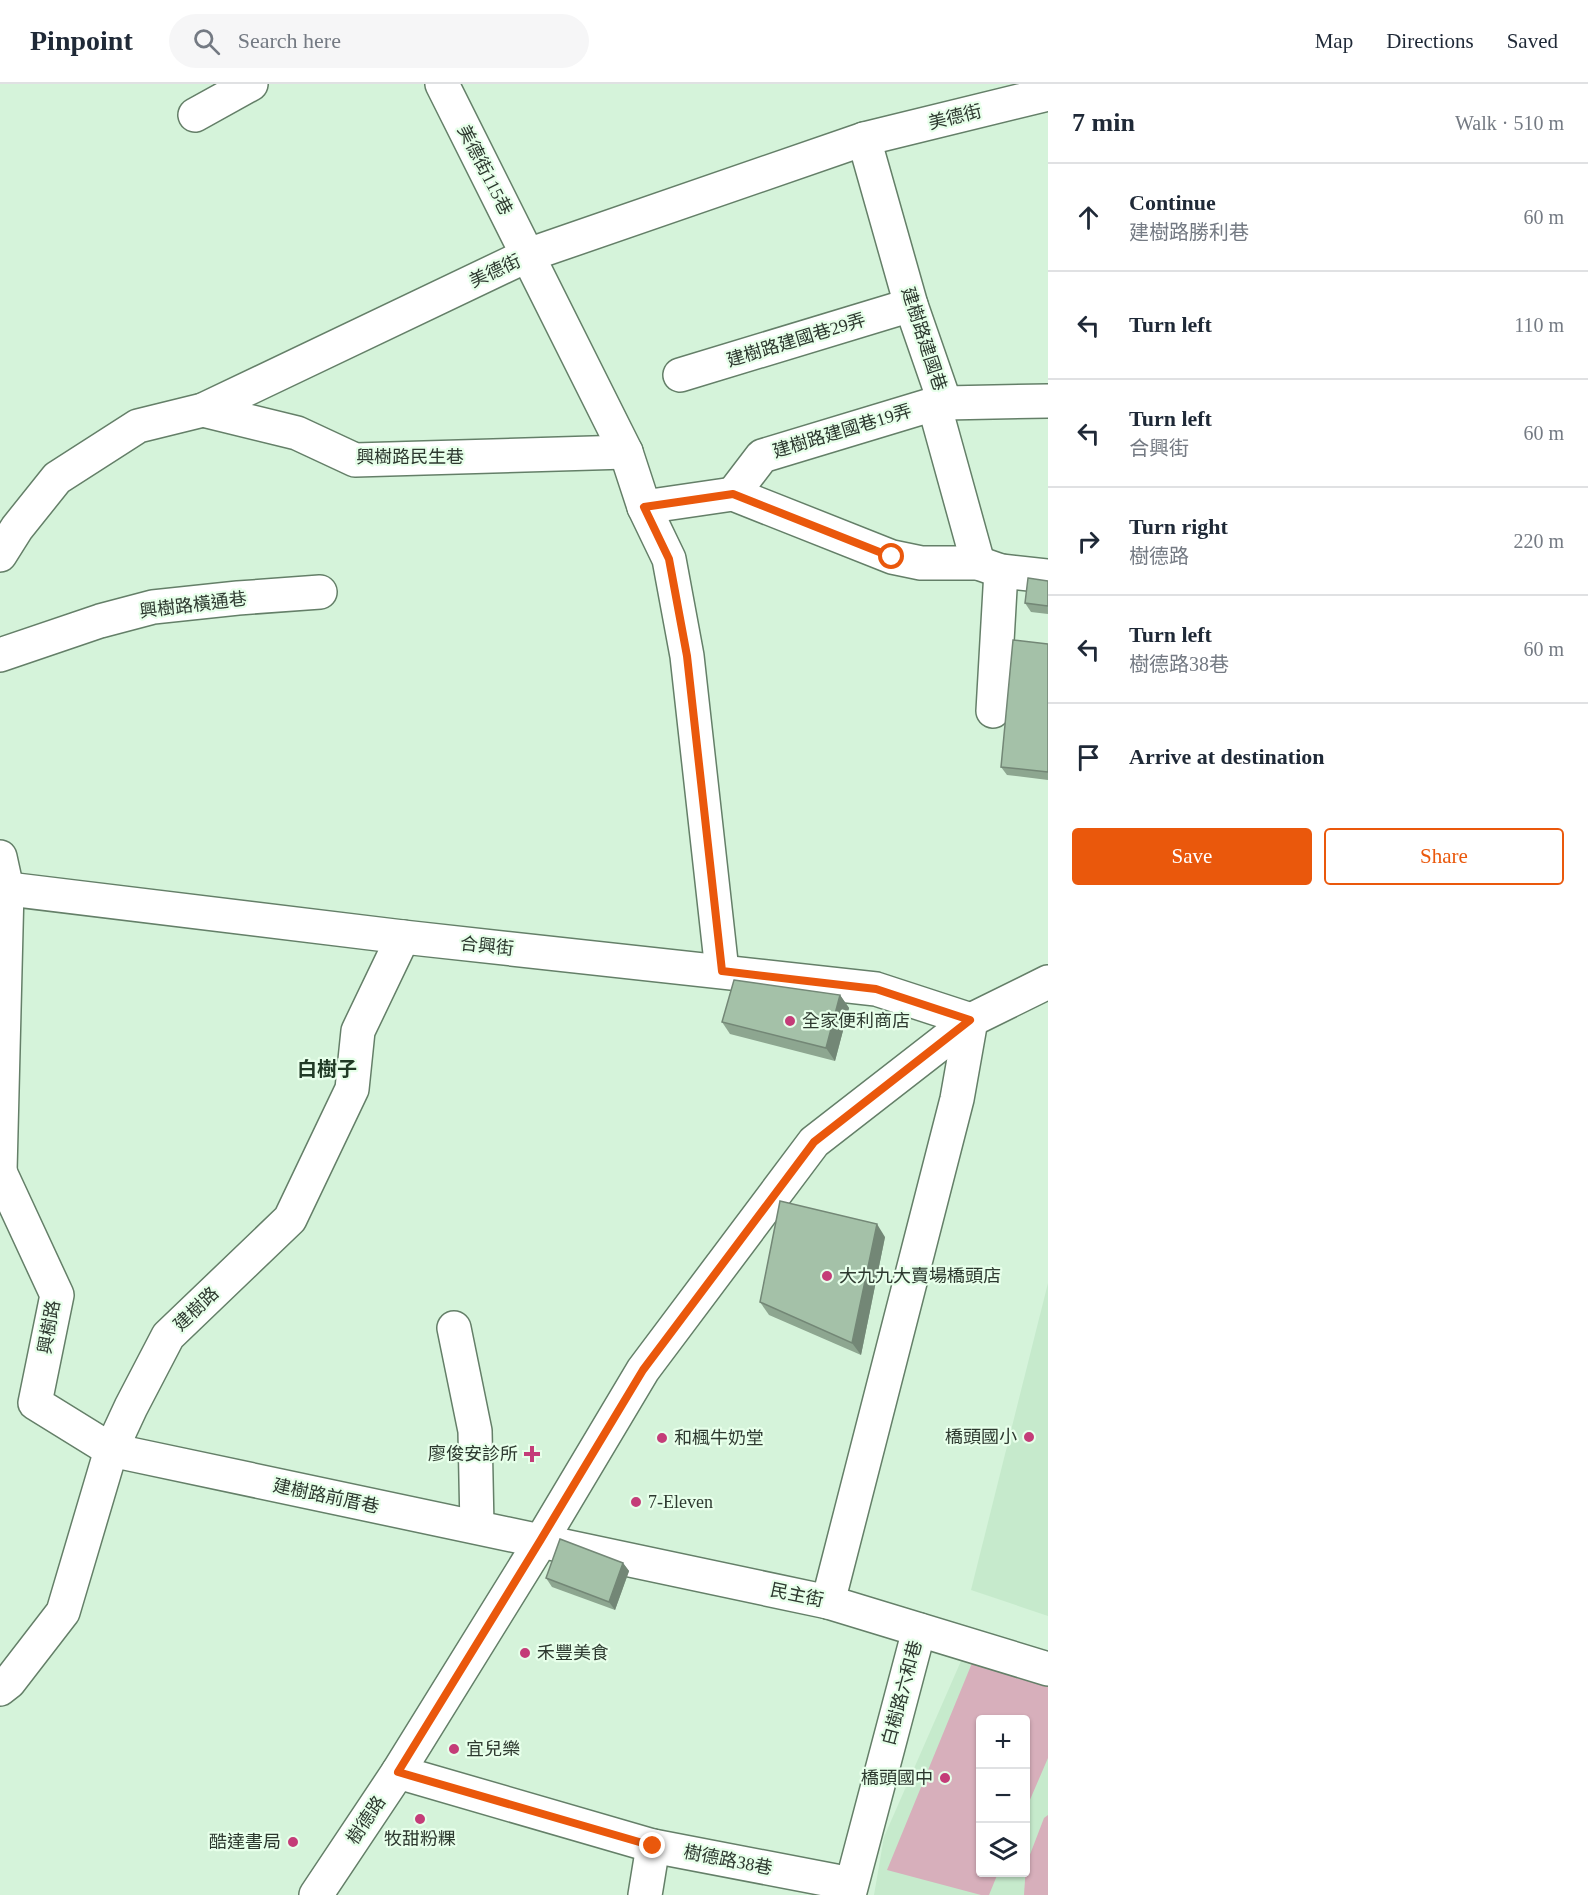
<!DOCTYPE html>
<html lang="en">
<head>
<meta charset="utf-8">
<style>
  body { margin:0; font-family:"Times New Roman","Noto Sans TC",serif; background:#f6f6f7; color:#1f2937 }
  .controls { position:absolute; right:18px; bottom:18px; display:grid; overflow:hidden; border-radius:6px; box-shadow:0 2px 4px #0004 }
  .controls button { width:54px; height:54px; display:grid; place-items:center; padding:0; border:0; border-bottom:2px solid #e0e1e3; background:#fff; color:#1f2937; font:30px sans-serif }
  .stop { position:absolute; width:18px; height:18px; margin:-14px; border:4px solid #ea580c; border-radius:50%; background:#fff }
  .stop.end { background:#ea580c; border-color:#fff; box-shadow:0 2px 6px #0008 }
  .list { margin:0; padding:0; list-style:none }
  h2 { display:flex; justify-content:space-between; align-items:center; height:78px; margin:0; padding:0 24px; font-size:26px }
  h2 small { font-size:20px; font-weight:400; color:#747a83 }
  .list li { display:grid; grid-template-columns:39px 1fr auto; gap:18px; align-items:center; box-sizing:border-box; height:108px; padding:0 24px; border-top:2px solid #e0e1e3 }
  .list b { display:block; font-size:22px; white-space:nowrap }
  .list p { margin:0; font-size:20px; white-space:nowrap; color:#747a83 }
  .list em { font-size:20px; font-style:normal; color:#747a83 }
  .actions { display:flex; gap:12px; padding:18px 24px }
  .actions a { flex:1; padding:14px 0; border:2px solid #ea580c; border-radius:6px; text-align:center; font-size:21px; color:#ea580c }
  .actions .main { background:#ea580c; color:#fff }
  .icon { flex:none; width:33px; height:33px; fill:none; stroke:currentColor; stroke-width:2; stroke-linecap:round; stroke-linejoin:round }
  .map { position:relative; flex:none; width:1048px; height:1811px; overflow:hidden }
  header { display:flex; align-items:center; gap:36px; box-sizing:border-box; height:84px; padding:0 30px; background:#fff; border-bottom:2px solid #e0e1e3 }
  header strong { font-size:28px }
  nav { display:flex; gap:33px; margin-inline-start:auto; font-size:21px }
  .search { width:420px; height:54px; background:#f6f6f7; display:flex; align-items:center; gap:15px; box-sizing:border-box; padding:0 21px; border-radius:33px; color:#747a83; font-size:22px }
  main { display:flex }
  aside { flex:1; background:#fff }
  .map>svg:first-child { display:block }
</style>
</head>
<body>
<header>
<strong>Pinpoint</strong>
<div class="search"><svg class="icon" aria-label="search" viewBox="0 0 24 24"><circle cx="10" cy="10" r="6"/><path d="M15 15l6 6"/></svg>Search here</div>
<nav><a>Map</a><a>Directions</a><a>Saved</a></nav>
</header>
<main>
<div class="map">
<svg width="1048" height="1811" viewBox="0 0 1048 1811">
  <rect width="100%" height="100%" fill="#d5f3da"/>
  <g fill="#c6eacc" fill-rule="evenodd">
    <path d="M1048 1199V1532L971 1506Z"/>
    <path d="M968 1561 1048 1590V1811H874L884 1753ZM981 1636H1026V1788H981Z"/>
  </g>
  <g fill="#d7afbb">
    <path d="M972 1579 1048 1593V1674L1026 1725V1636H981V1788L998 1789 989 1811H981L887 1786Z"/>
    <path d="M1048 1731V1811H1024L1026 1781 1044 1734Z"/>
  </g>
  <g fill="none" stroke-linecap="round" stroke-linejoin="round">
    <defs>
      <g id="minor">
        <path d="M442 0 626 368 644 423 669 475 687 572 722 887"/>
        <path d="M195 31 251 0"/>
        <path d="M864 55 911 221 945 319 934 320 978 479"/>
        <path d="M680 291 911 221"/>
        <path d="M945 319 1048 317"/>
        <path d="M203 326 297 349 355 376 626 368"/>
        <path d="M733 410 762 372 934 320"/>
        <path d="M644 423 733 410 892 473 921 479H978L1001 487 1048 492"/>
        <path d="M0 471 17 444 57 394 138 342 203 326 528 171 864 55 1048 10"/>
        <path d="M0 571 100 537 153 523 238 514 320 508"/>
        <path d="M993 627 1001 487"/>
        <path d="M0 773 7 805 0 1087"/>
        <path d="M0 804 403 853 876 905 971 936 957 1015 828 1518"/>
        <path d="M0 1088 57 1211 35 1319 111 1366 828 1518 1048 1585"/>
        <path d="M454 1244 475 1347 477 1443"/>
        <path d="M0 1605 9 1598 63 1528 111 1366 131 1323 168 1252 290 1135 352 1005 358 947 403 853"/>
        <path d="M398 1688 653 1762 851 1800"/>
        <path d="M316 1811 398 1688 541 1457 643 1286 814 1058 971 936 1048 898"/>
        <path d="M645 1811 653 1762"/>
        <path d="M849 1811 919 1546"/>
      </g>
    </defs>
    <use href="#minor" stroke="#647f68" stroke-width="36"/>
    <use href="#minor" stroke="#fff" stroke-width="33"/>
  </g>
  <g fill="#8da690">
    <path d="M1048 497V530L1031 528 1025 519Z"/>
    <path d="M1048 560V696L1007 691 1001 683Z"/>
    <path d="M840 911 849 924 835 977 730 950 722 938Z"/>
    <path d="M885 1153 861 1271 769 1231 760 1218Z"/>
    <path d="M623 1479 629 1487 615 1526 552 1503 546 1494Z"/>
  </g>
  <g fill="#738776">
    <path d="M840 911 849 924 835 977 826 964Z"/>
    <path d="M877 1140 885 1153 861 1271 852 1259Z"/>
    <path d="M623 1479 629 1487 615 1526 609 1518Z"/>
  </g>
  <g fill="#a4c1a8" stroke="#738776" stroke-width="1.5">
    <path d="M1028 494 1048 497V522L1025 519Z"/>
    <path d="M1013 556 1048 560V688L1001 683Z"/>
    <path d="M734 896 840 911 826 964 722 938Z"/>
    <path d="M780 1117 877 1140 852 1259 760 1218Z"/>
    <path d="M560 1455 623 1479 609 1518 546 1494Z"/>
  </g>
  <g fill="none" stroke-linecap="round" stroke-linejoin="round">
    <path stroke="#ea580c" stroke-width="8" d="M653 1762 398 1688 540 1457 643 1286 814 1058 970 936 876 905 722 887 687 572 669 475 644 423 733 410 892 473"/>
  </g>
  <g fill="#c43c78" stroke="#e7ffea" stroke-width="2">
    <circle cx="790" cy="937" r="6"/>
    <circle cx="827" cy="1192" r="6"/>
    <circle cx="1029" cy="1353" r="6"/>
    <circle cx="662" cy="1354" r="6"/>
    <path d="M529 1361h6v6h6v6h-6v6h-6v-6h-6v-6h6z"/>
    <circle cx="636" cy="1418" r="6"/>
    <circle cx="525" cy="1569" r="6"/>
    <circle cx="454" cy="1665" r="6"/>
    <circle cx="945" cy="1694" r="6"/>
    <circle cx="420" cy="1735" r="6"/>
    <circle cx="293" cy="1758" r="6"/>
  </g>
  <g text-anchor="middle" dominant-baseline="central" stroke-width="4.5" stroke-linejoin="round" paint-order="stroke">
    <g font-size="18" fill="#2d392f" stroke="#e7ffea">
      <text transform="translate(955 33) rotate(-14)">美德街</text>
      <text transform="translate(485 86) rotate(63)">美德街115巷</text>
      <text transform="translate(495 187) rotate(-25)">美德街</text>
      <text transform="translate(924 255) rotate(72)">建樹路建國巷</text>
      <text transform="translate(796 256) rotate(-17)">建樹路建國巷29弄</text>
      <text transform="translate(842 347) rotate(-17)">建樹路建國巷19弄</text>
      <text x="410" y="373">興樹路民生巷</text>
      <text transform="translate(193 521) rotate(-7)">興樹路橫通巷</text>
      <text transform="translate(487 862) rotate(6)">合興街</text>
      <text transform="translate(196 1225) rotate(-44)">建樹路</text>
      <text transform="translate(49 1243) rotate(-80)">興樹路</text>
      <text transform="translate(326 1412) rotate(12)">建樹路前厝巷</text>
      <text transform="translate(797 1511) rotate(12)">民主街</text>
      <text transform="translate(902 1609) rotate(-75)">白樹路六和巷</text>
      <text transform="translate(366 1736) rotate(-56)">樹德路</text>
      <text transform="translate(728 1776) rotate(11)">樹德路38巷</text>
    </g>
    <g font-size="18" fill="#2d392f" stroke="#e7ffea" text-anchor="start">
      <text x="802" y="937">全家便利商店</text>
      <text x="839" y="1192">大九九大賣場橋頭店</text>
      <text x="1017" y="1353" text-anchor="end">橋頭國小</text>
      <text x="674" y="1354">和楓牛奶堂</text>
      <text x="518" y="1370" text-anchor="end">廖俊安診所</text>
      <text x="648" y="1418">7-Eleven</text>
      <text x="537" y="1569">禾豐美食</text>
      <text x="466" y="1665">宜兒樂</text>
      <text x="933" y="1694" text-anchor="end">橋頭國中</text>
      <text x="420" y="1755" text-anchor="middle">牧甜粉粿</text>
      <text x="281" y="1758" text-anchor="end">酷達書局</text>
    </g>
    <g font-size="20" font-weight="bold" fill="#213a26" stroke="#e7ffea">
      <text x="327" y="985">白樹子</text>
    </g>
  </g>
</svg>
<div class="controls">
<button>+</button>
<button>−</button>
<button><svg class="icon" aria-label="layers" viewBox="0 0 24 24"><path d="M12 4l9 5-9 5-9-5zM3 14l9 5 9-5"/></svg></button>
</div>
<div class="stop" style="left:892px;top:473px"></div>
<div class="stop end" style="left:653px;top:1762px"></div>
</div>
<aside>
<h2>7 min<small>Walk · 510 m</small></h2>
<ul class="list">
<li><svg class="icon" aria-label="ahead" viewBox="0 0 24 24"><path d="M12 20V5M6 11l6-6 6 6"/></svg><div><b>Continue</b><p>建樹路勝利巷</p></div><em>60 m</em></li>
<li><svg class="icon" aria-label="left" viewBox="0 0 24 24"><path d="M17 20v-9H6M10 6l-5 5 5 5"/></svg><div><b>Turn left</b></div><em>110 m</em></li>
<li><svg class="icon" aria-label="left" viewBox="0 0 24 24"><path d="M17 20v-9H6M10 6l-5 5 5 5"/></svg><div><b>Turn left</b><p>合興街</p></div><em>60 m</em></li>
<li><svg class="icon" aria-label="right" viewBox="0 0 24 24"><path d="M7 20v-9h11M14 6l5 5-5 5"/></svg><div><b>Turn right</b><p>樹德路</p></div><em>220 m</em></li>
<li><svg class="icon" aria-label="left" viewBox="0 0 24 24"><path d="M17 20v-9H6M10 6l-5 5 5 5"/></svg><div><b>Turn left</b><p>樹德路38巷</p></div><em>60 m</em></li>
<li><svg class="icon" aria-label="arrive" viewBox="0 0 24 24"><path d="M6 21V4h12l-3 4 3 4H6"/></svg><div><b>Arrive at destination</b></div></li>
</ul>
<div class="actions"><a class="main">Save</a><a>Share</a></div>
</aside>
</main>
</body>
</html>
